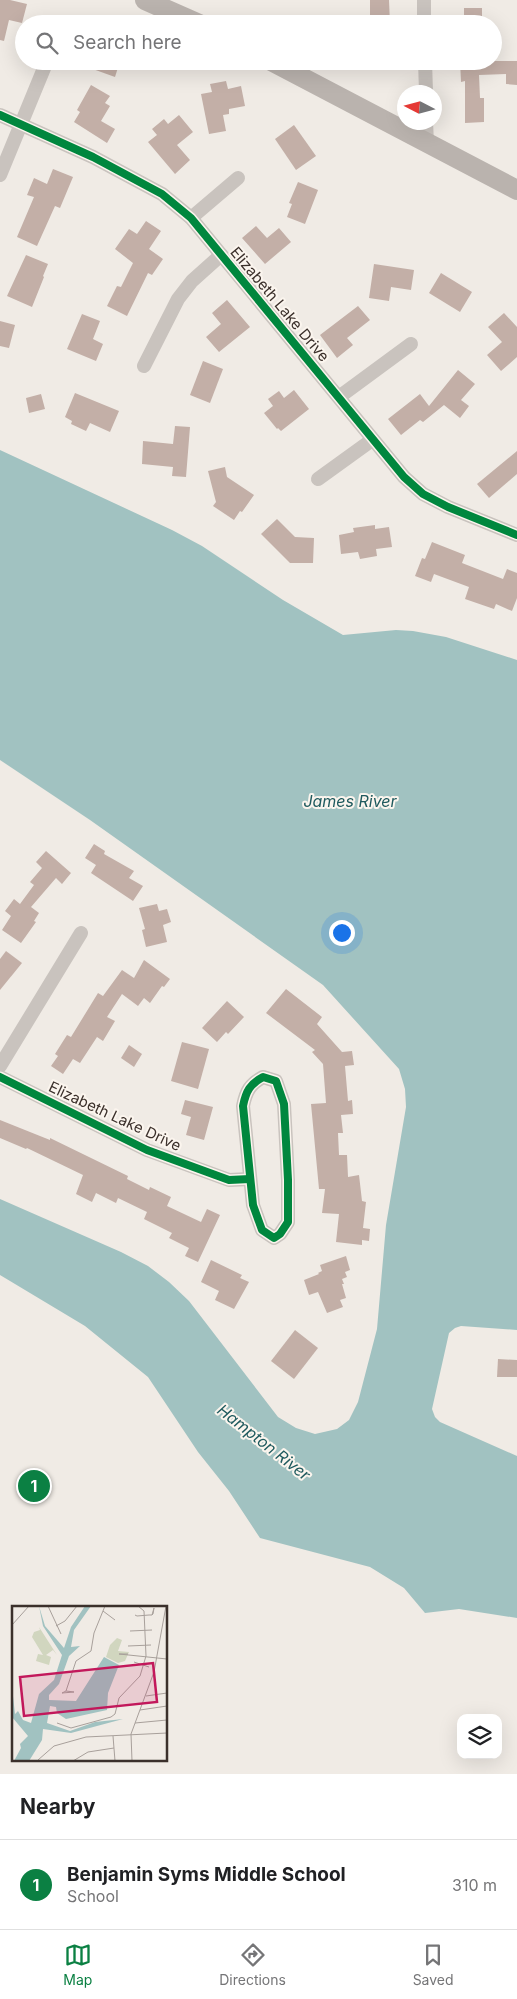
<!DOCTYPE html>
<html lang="en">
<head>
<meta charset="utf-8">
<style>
  body { margin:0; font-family:Inter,sans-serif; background:#f6f6f6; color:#202124 }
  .controls { position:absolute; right:15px; bottom:15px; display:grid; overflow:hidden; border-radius:10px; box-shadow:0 5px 20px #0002 }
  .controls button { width:45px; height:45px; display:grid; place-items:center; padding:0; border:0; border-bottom:1px solid #e0e0e0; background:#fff; color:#202124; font:25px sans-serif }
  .compass { position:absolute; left:397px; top:85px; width:45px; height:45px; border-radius:50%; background:#fff; box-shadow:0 5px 20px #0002; rotate:276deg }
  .you { position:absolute; left:341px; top:932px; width:18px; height:18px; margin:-12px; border:4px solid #fff; border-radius:50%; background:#1a73e8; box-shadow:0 0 0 8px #1a73e833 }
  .badge { display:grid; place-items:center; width:32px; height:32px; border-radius:50%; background:#0b8043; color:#fff; font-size:16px; font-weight:700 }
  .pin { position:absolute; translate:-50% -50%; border:2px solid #fff; box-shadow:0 1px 5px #0006 }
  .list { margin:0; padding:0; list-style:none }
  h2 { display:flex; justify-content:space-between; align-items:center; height:65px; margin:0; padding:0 20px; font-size:21px }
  h2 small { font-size:16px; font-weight:400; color:#757577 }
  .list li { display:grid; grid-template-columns:32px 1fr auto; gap:15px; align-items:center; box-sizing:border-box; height:90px; padding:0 20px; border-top:1px solid #e0e0e0 }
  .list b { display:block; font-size:19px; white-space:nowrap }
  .list p { margin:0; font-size:16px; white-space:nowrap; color:#757577 }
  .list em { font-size:16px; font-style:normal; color:#757577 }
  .icon { flex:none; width:28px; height:28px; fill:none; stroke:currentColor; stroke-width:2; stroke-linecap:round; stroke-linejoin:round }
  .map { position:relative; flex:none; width:517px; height:1774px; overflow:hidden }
  .search { position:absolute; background:#fff; box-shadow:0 5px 20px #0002; left:15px; right:15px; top:15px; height:55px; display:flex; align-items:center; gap:12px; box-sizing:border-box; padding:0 18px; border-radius:28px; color:#757577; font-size:19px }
  .sheet { height:155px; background:#fff }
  nav { display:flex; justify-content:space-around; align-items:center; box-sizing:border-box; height:70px; border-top:1px solid #e0e0e0; background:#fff; font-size:14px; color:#757577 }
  nav a { display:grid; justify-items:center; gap:2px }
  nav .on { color:#0b8043 }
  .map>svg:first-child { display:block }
</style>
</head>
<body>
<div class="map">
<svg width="517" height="1774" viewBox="0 0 517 1774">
  <rect width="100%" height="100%" fill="#f0ebe5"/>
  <path fill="#a1c2c1" d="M0 450 172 530 202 546 283 600 343 635 396 630 413 631 446 637 517 660V1330L461 1326 455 1328 449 1333 432 1409 435 1417 440 1422 517 1456V1618L459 1609 425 1613 404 1588 370 1567 260 1538 229 1491 198 1452 148 1377 85 1326 0 1275V1199L121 1252 148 1266 169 1282 189 1301 278 1417 296 1428 315 1434 337 1429 349 1420 358 1402 377 1329 386 1225 406 1107 405 1089 399 1069 323 985 90 820 0 760Z"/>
  <g fill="#c3afa7">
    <path d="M0 0H10L27 4 22 23 9 20 4 41 0 40Z"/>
    <path d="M370 0H389L390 24H370Z"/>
    <rect x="464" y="8" width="18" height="16"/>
    <path d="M76 61H120L115 77 76 63Z"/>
    <path d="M460 61H517V85L506 84V74L479 75 480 98H484V122L465 123V81L461 82Z"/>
    <path d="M226 81 228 89 241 86 245 106 229 109V114L223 115 226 131 209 134 201 94 212 92 210 84Z"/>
    <path d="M91 85 110 96 105 103 110 106 101 121 115 129 107 143 74 122 80 112 77 110Z"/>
    <path d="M179 115 193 132 177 145 190 160 175 174 148 142 157 135 152 129 164 119 168 124Z"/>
    <path d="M294 125 316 156 296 170 275 139Z"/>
    <path d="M53 169 73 177 60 208 55 206 37 246 17 237 34 197 27 195 34 178 47 184Z"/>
    <path d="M298 182 318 190 305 224 287 217 292 204 289 203Z"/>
    <path d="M146 221 161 231 149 249 163 259 152 275 148 273 127 316 107 306 117 286 121 287 133 263 115 249 129 229 137 234Z"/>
    <path d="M256 226 267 238 279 228 291 242 265 264 242 238Z"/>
    <path d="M26 255 48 264 43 276 44 277 32 307 7 296Z"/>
    <path d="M374 264 414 270 411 290 391 287 389 301 369 298Z"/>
    <path d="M441 273 472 292 460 312 429 293Z"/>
    <path d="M227 300 250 327 219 352 206 337 221 324 212 313Z"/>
    <path d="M358 306 370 320 347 338 353 345 337 358 320 335Z"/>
    <path d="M504 313 517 327V357L501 371 487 355 502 342 488 327Z"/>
    <path d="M82 314 100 321 93 339 103 344 96 361 67 349Z"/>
    <path d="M0 321 15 325 9 348 0 346Z"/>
    <path d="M203 361 223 369 210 403 190 395Z"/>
    <path d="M458 370 475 384 461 400 469 406 460 418 444 405 423 422 420 420 401 435 388 419 420 394 429 406Z"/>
    <path d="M294 390 309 409 281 431 278 428 277 429 264 413 273 406 268 399 279 391 284 398Z"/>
    <path d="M75 393 119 411 110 432 90 423 86 431 71 424 72 421 65 417Z"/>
    <path d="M41 394 45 409 29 413 26 398Z"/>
    <path d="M175 426 190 427 186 477 172 476 173 467 142 464 143 441 173 444Z"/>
    <path d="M517 451V474L489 498 477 484Z"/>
    <path d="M225 467 227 477 254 495 242 512 240 511 234 520 213 506 216 502 208 471Z"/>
    <path d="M277 519 295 537 314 538 313 563H290L261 534Z"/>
    <path d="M375 525V529L389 527 392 547 376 549 377 556 360 559 358 552 341 554 339 535 354 532 353 528Z"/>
    <path d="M432 542 465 555 462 563 503 579 507 569 517 573V598L512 611 496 604 494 609 465 599 469 587 434 574 431 582 415 576 422 558 425 559Z"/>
    <path d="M94 844 105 851 104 854 134 871 129 878 143 886 133 901 91 873 96 865 85 858Z"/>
    <path d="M46 851 71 873 62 884 56 878 31 907 39 913 34 921 36 922 21 943 2 930 11 916 5 911 14 899 20 904 34 885 30 882 42 868 36 862Z"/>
    <path d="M157 904 159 911 167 909 171 922 163 925 167 942 146 947 142 930 145 929 139 908Z"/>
    <path d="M6 951 22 963 0 990V959Z"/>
    <path d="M144 960 170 979 164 987 162 986 150 1003 144 998 138 1006 122 994 107 1017 115 1021 103 1041 97 1037 80 1063 73 1059 63 1074 51 1066 58 1056 55 1054 67 1035 71 1037 98 993 103 996 122 970 134 978Z"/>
    <path d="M286 989 322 1017 317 1024 342 1052 352 1051 354 1065 345 1066 348 1101 352 1100 353 1114 341 1115 343 1133H338L339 1155H347L348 1177 359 1175 362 1201 366 1202 363 1228 370 1229 369 1241 362 1240V1245L336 1242 339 1214 322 1213 325 1189H319L311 1104 326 1103 323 1064 312 1052 315 1050 266 1013Z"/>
    <path d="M227 1001 244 1017 228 1034 226 1032 217 1042 202 1028Z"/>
    <path d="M182 1042 209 1049 198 1089 171 1081Z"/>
    <path d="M129 1045 142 1054 134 1067 121 1058Z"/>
    <path d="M185 1100 213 1107 204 1140 186 1135 191 1117 181 1114Z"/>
    <path d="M0 1120 50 1140V1138L128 1176 127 1179 149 1190 150 1187 171 1197 167 1206 201 1222 207 1209 220 1215 198 1262 185 1256 189 1248 169 1238 172 1233 144 1219 147 1212 118 1198 116 1203 96 1193 92 1202 76 1194 83 1175 27 1148 26 1149 0 1138Z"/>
    <path d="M346 1256 350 1270 345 1272 347 1277 342 1279 344 1284H342L346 1298 340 1300 343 1307 327 1313 318 1292 309 1295 304 1280 319 1274 318 1273 322 1271 320 1265Z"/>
    <path d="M211 1260 242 1275 240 1278 249 1282 234 1309 215 1300 219 1291 201 1282Z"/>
    <path d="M295 1330 318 1348 294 1379 271 1361Z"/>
    <path d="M498 1359 517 1360V1377H497Z"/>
  </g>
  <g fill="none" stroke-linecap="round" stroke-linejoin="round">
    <g stroke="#c9c3be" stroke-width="14">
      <path d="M424 0V24"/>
      <path d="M425 61 426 92"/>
      <path d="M0 115 93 157 162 194 191 218 404 477 423 494 448 507 517 535"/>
      <path d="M426 122 427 142"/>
      <path d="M0 175 47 61"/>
      <path d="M191 218 238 178"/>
      <path d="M144 366 178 299 192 281 221 255"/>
      <path d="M339 397 411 344"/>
      <path d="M318 479 372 440"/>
      <path d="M0 1066 81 933"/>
      <path d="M0 1077 147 1150 229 1180 250 1179"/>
      <path d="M263 1077 276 1081 284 1104 288 1180V1222L280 1234 274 1238 262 1230 253 1205 243 1106C246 1091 250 1084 263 1077Z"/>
    </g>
    <g stroke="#bab3ae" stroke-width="20">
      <path d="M145 0 199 24"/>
      <path d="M271 61 517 190"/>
    </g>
    <defs>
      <g id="cycleway">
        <path d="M0 115 93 157 162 194 191 218 404 477 423 494 448 507 517 535"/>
        <path d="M0 1077 147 1150 229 1180 250 1179"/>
        <path d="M263 1077 276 1081 284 1104 288 1180V1222L280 1234 274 1238 262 1230 253 1205 243 1106C246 1091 250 1084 263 1077Z"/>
      </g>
    </defs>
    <use href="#cycleway" stroke="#fbf5ee" stroke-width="11"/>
    <use href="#cycleway" stroke="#00873e" stroke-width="8"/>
  </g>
  <g text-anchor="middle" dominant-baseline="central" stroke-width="4" stroke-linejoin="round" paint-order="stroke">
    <g font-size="15" fill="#3b302b" stroke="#fbf5ee">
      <text transform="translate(280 304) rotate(50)">Elizabeth Lake Drive</text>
      <text transform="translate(115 1116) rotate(25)">Elizabeth Lake Drive</text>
    </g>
    <g font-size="16" font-style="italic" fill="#1f5a5e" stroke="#fbf5ee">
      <text x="350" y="801">James River</text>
      <text transform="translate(264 1442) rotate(38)">Hampton River</text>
    </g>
  </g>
  <g transform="translate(12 1606)">
    <rect width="155" height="155" fill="#f0ebe5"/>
    <path d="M27 21 45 49 41 44 34 49 39 51 37 59 24 55 26 48 31 49 20 31 22 26 28 24ZM105 32 110 34 106 45 117 46 113 55 106 57 94 51 98 39Z" fill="#d1d6bf"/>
    <path d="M27 0 33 20 52 42 59 21 73 0H79L62 24 59 41 68 40 57 50 47 78 37 89V94L64 95 92 51 107 59 96 87 95 104 54 113 45 107 44 101 38 100 35 117 58 125 83 116 111 113 59 127 31 123 30 134 17 155H2L9 142 8 138 16 130 0 111V81L3 108 6 105 11 114 19 117 27 88 42 74 50 49 31 20Z" fill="#a1c2c1"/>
    <path fill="none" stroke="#a8a09b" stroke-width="1" d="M36 0 49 28M91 5 103 14M123 9 125 10 137 9H140L141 8 142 2 140 9M0 19 17 0M44 20 53 15 65 0M118 25 140 24M116 40 139 39M116 48H107L155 53M122 56 137 61M54 85 62 86 50 87 54 85 64 55 79 45 82 27 93 0M134 90 155 87M128 104 155 100M45 117 59 122 99 111 103 108 107 92 128 70 134 50 132 5 126 0M123 117 155 114M101 130 103 155M26 154 42 140 74 131 155 127M61 155 76 146 102 142M120 155 119 128 142 66 154 0"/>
    <path fill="#c2185b" fill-opacity="0.15" stroke="#c2185b" stroke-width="2.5" d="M141 57 145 96 12 110 8 71Z"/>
    <rect width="155" height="155" fill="none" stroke="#3b302b" stroke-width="2.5"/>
  </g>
</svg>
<div class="controls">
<button><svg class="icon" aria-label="layers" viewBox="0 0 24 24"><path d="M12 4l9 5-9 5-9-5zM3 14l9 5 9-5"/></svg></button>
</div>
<svg class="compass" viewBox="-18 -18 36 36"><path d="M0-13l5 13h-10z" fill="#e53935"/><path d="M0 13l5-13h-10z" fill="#757577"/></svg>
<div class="you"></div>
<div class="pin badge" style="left:34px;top:1486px">1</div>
<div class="search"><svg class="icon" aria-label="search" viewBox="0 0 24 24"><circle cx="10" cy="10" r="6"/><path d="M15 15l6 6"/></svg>Search here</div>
</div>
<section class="sheet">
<h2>Nearby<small></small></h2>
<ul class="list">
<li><span class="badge">1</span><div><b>Benjamin Syms Middle School</b><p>School</p></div><em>310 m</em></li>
</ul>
</section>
<nav>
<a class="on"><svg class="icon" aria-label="map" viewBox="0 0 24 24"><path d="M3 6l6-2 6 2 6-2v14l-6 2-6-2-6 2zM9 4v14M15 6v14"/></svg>Map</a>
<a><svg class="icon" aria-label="directions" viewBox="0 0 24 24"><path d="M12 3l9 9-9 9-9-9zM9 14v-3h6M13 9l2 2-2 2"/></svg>Directions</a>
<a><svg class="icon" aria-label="saved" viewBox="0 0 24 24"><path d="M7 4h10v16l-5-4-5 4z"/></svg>Saved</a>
</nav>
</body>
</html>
